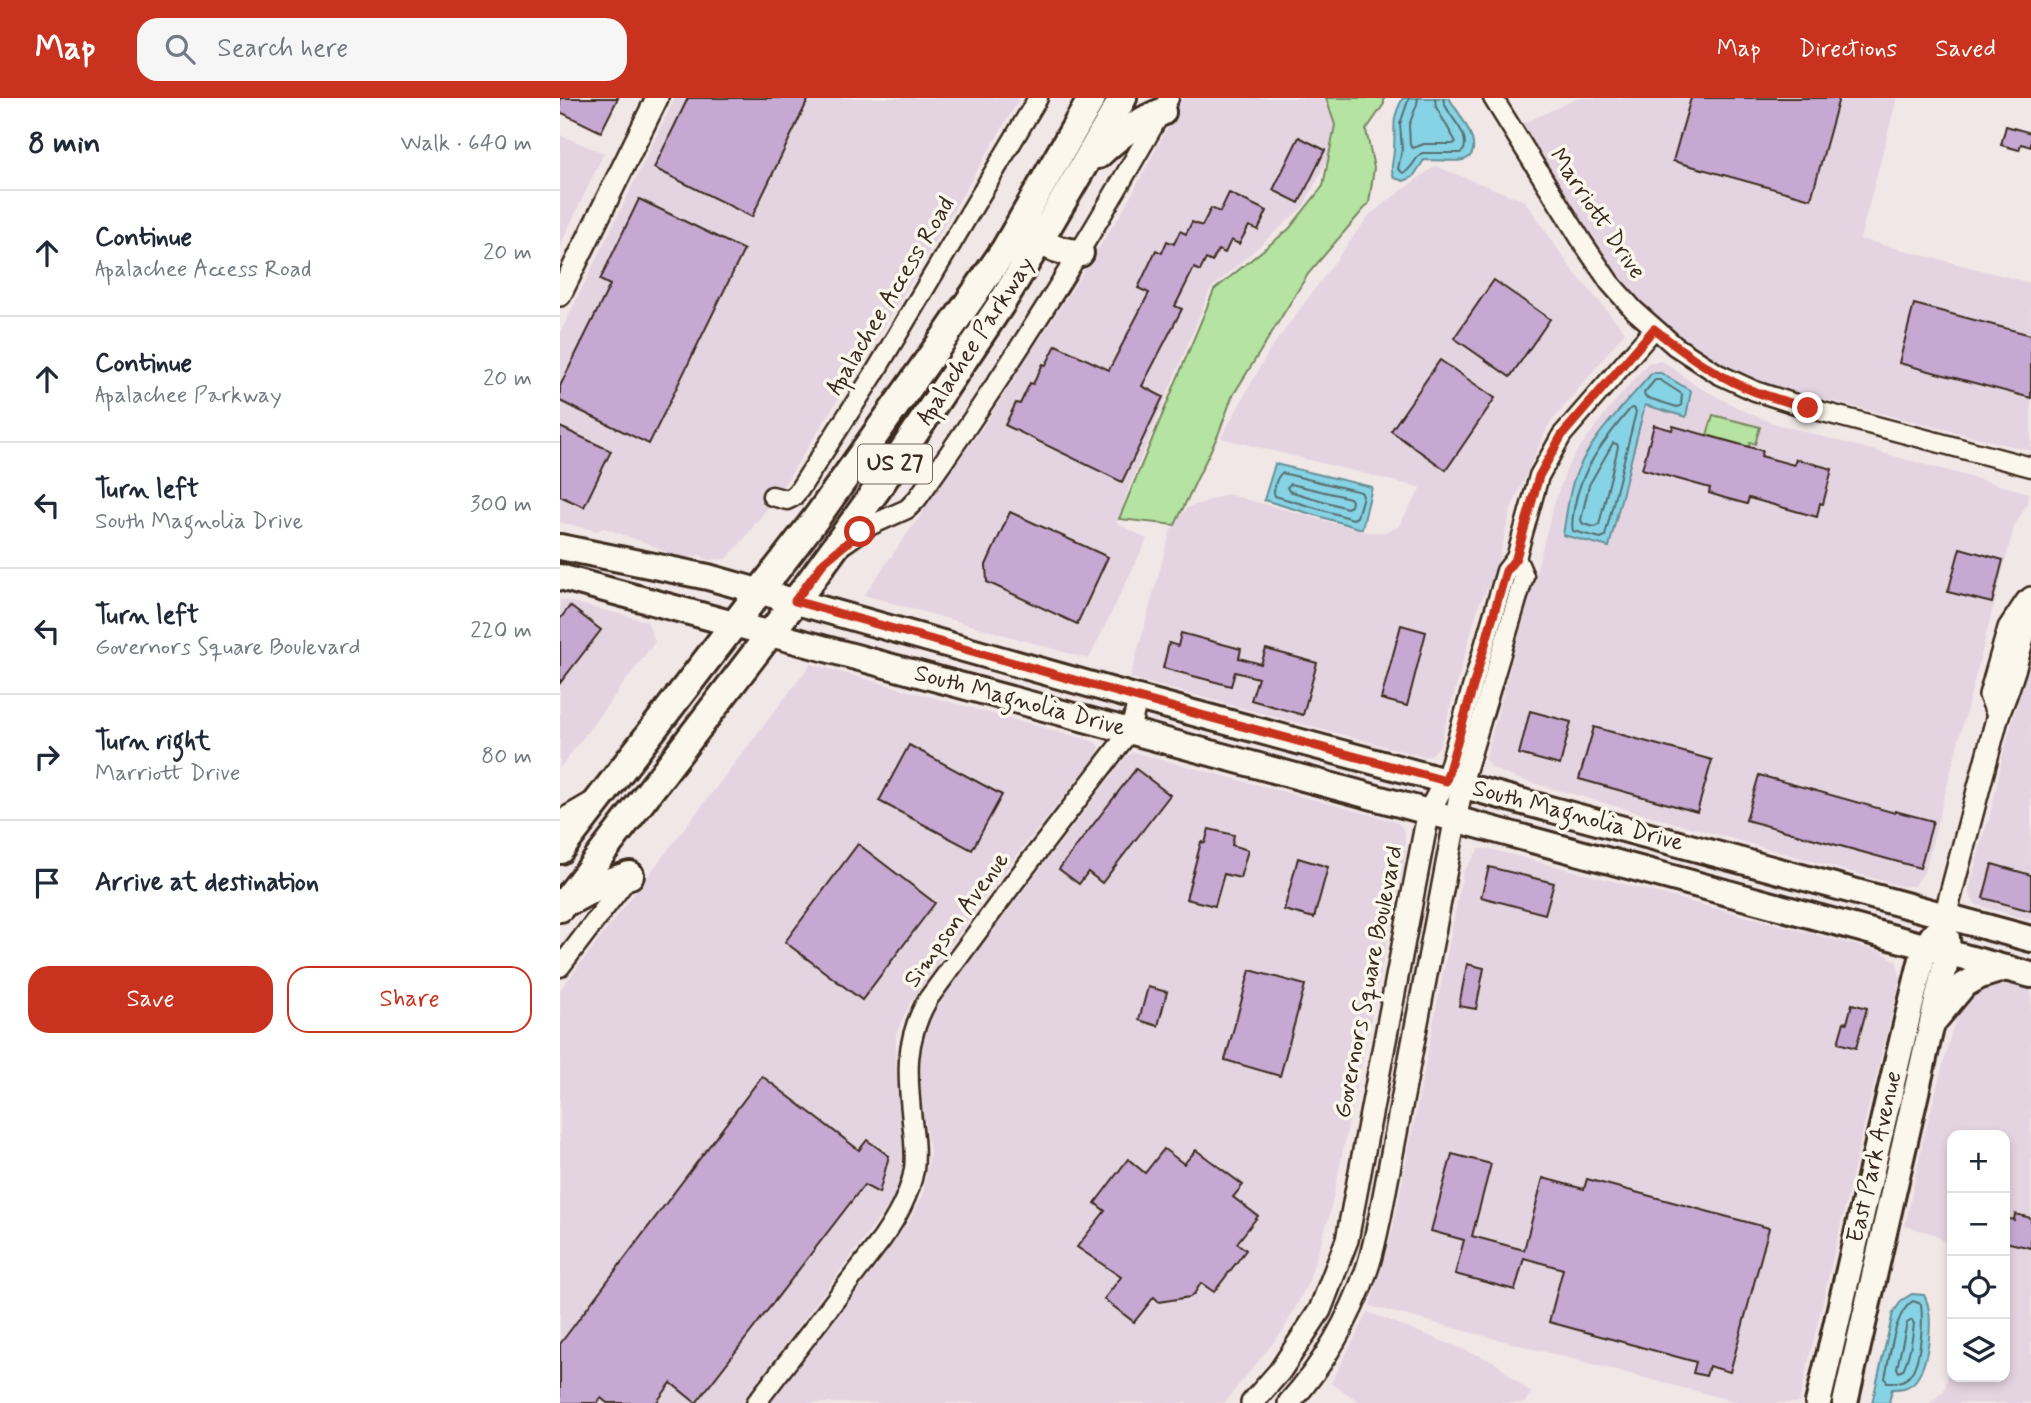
<!DOCTYPE html>
<html lang="en">
<head>
<meta charset="utf-8">
<style>
  body { margin:0; font-family:Mynerve,sans-serif; background:#f6f6f7; color:#1f2937 }
  .controls { position:absolute; right:21px; bottom:21px; display:grid; overflow:hidden; border-radius:14px; box-shadow:0 4px 10px #0003 }
  .controls button { width:63px; height:63px; display:grid; place-items:center; padding:0; border:0; border-bottom:2px solid #e0e1e3; background:#fff; color:#1f2937; font:35px sans-serif }
  .stop { position:absolute; width:21px; height:21px; margin:-16px; border:5px solid #c8321e; border-radius:50%; background:#fff }
  .stop.end { background:#c8321e; border-color:#fff; box-shadow:0 2px 7px #0008 }
  .list { margin:0; padding:0; list-style:none }
  h2 { display:flex; justify-content:space-between; align-items:center; height:91px; margin:0; padding:0 28px; font-size:30px }
  h2 small { font-size:23px; font-weight:400; color:#747a83 }
  .list li { display:grid; grid-template-columns:46px 1fr auto; gap:21px; align-items:center; box-sizing:border-box; height:126px; padding:0 28px; border-top:2px solid #e0e1e3 }
  .list b { display:block; font-size:26px; white-space:nowrap }
  .list p { margin:0; font-size:23px; white-space:nowrap; color:#747a83 }
  .list em { font-size:23px; font-style:normal; color:#747a83 }
  .actions { display:flex; gap:14px; padding:21px 28px }
  .actions a { flex:1; padding:16px 0; border:2px solid #c8321e; border-radius:21px; text-align:center; font-size:24px; color:#c8321e }
  .actions .main { background:#c8321e; color:#fff }
  .icon { flex:none; width:38px; height:38px; fill:none; stroke:currentColor; stroke-width:2; stroke-linecap:round; stroke-linejoin:round }
  .map { position:relative; flex:none; width:1471px; height:1305px; overflow:hidden }
  header { display:flex; align-items:center; gap:42px; box-sizing:border-box; height:98px; padding:0 35px; background:#c8321e; color:#fff }
  header strong { font-size:33px }
  nav { display:flex; gap:38px; margin-inline-start:auto; font-size:24px }
  .search { width:490px; height:63px; background:#f6f6f7; display:flex; align-items:center; gap:18px; box-sizing:border-box; padding:0 24px; border-radius:21px; color:#747a83; font-size:26px }
  main { display:flex }
  aside { flex:1; background:#fff }
  .map>svg:first-child { display:block }
</style>
</head>
<body>
<header>
<strong>Map</strong>
<div class="search"><svg class="icon" aria-label="search" viewBox="0 0 24 24"><circle cx="10" cy="10" r="6"/><path d="M15 15l6 6"/></svg>Search here</div>
<nav><a>Map</a><a>Directions</a><a>Saved</a></nav>
</header>
<main>
<aside>
<h2>8 min<small>Walk · 640 m</small></h2>
<ul class="list">
<li><svg class="icon" aria-label="ahead" viewBox="0 0 24 24"><path d="M12 20V5M6 11l6-6 6 6"/></svg><div><b>Continue</b><p>Apalachee Access Road</p></div><em>20 m</em></li>
<li><svg class="icon" aria-label="ahead" viewBox="0 0 24 24"><path d="M12 20V5M6 11l6-6 6 6"/></svg><div><b>Continue</b><p>Apalachee Parkway</p></div><em>20 m</em></li>
<li><svg class="icon" aria-label="left" viewBox="0 0 24 24"><path d="M17 20v-9H6M10 6l-5 5 5 5"/></svg><div><b>Turn left</b><p>South Magnolia Drive</p></div><em>300 m</em></li>
<li><svg class="icon" aria-label="left" viewBox="0 0 24 24"><path d="M17 20v-9H6M10 6l-5 5 5 5"/></svg><div><b>Turn left</b><p>Governors Square Boulevard</p></div><em>220 m</em></li>
<li><svg class="icon" aria-label="right" viewBox="0 0 24 24"><path d="M7 20v-9h11M14 6l5 5-5 5"/></svg><div><b>Turn right</b><p>Marriott Drive</p></div><em>80 m</em></li>
<li><svg class="icon" aria-label="arrive" viewBox="0 0 24 24"><path d="M6 21V4h12l-3 4 3 4H6"/></svg><div><b>Arrive at destination</b></div></li>
</ul>
<div class="actions"><a class="main">Save</a><a>Share</a></div>
</aside>
<div class="map">
<svg width="1471" height="1305" viewBox="0 0 1471 1305">
  <rect width="100%" height="100%" fill="#f1e7e7"/>
  <filter id="ink" filterUnits="userSpaceOnUse"><feTurbulence type="fractalNoise" baseFrequency=".0143" numOctaves="2"/><feDisplacementMap in="SourceGraphic" scale="14" xChannelSelector="R" yChannelSelector="G"/><feConvolveMatrix kernelMatrix="1 2 1 2 8 2 1 2 1" color-interpolation-filters="sRGB"/></filter>
  <g filter="url(#ink)">
    <g fill="#e4d4e1">
      <path d="M115 0H460L328 222 221 392 180 446 166 461 148 462 140 457 121 461 89 446 44 430 36 433 0 424V235Z"/>
      <path d="M623 0H765L792 16 743 109 650 192 568 392 557 425 587 441 529 561 304 497 428 321 565 109Z"/>
      <path d="M1018 0H1337L1300 141 1471 185V353L1215 289 1172 274 1141 255 1113 234 1089 212 1054 175 962 26Z"/>
      <path d="M0 37 44 55 0 148Z"/>
      <path d="M875 68 965 103 1010 169 1065 234 988 328 951 411 936 474 919 506 880 647 873 656 865 659 570 580 611 432 627 410 667 396 807 434H825L838 429 861 390 661 340 709 253 810 116Z"/>
      <path d="M1099 263 1107 266 1135 287 1184 313 1213 325 1469 395 1467 406 1454 429 1367 765 1363 776 1354 788H1341L955 680 932 670 925 662 995 403 1007 370 1018 352 1050 309 1088 265Z"/>
      <path d="M0 501 87 523 95 544 0 670Z"/>
      <path d="M1471 558V822L1416 807 1411 799 1409 792 1423 737 1430 718 1443 656Z"/>
      <path d="M251 566 533 643 539 648V655L429 792 350 905 336 936V968L344 1053 341 1080 333 1102 182 1305H0V892Z"/>
      <path d="M573 654 835 723 842 729 845 737V759L769 1119 748 1185 723 1233 664 1305H211L316 1169 350 1122 363 1095 370 1054 363 1015 359 963 362 938 369 922 392 886 565 660Z"/>
      <path d="M919 751H930L1322 854 1336 863 1341 880 1308 1011 1239 1305H1181L810 1208 833 1130 903 774Z"/>
      <path d="M1432 887H1449L1471 893V1305H1370L1384 1293 1392 1261V1225V1279H1445V1037H1392V1149L1374 1136 1345 1128 1364 1038 1393 929 1401 908 1406 902Z"/>
      <path d="M808 1214 933 1263 971 1295 964 1305H801L771 1285Z"/>
    </g>
    <g fill="#b4e3a2" stroke="#788660" stroke-width="2">
      <path d="M766 0H824V6L806 32 814 70 809 105 748 176 672 299 658 337 615 427 559 421 654 192 729 131 763 88 775 27Z"/>
      <path d="M1153 317 1200 329 1195 346 1190 344 1189 349 1147 337Z"/>
    </g>
    <g fill="#86d3e6" stroke="#688f96" stroke-width="2">
      <path d="M843 0H889C896 12 930 54 903 62 896 64 873 62 864 62L853 79 844 83 834 80C829 69 834 63 834 51 836 27 830 24 843 0Z"/>
      <path d="M1092 275H1101L1131 293 1126 319 1085 307 1049 449 1003 437C1006 419 1008 401 1013 384 1027 342 1064 308 1092 275Z"/>
      <path d="M715 366 812 389 802 431 704 402Z"/>
      <path d="M1352 1196 1364 1197C1375 1216 1369 1264 1356 1282 1350 1290 1341 1291 1332 1291L1329 1305H1312L1333 1215 1342 1202Z"/>
    </g>
    <g fill="none" stroke-linecap="round" stroke-linejoin="round">
      <g stroke="#596e6e" stroke-width="2">
        <path d="M849 0 840 26 842 51 838 71 843 75C852 72 854 61 862 55H900L904 52C910 32 886 19 883 0"/>
        <path d="M858 0 857 6 849 27 850 47 853 50 864 46H893L896 44 876 9 875 0"/>
        <path d="M1095 282H1100L1122 296 1121 308 1117 309 1085 299 1084 295Z"/>
        <path d="M1070 311 1074 310 1076 314 1045 438 1041 440 1013 433C1011 426 1013 419 1014 411 1020 372 1045 341 1070 311Z"/>
        <path d="M1053 345 1057 346 1058 349 1039 427 1035 429 1023 426 1021 422 1029 387Z"/>
        <path d="M722 375 801 394 803 398 797 419 793 421 715 398C712 392 717 378 722 375Z"/>
        <path d="M731 386 790 400 792 403 791 408 787 410 729 393 727 389Z"/>
        <path d="M1353 1203 1361 1206C1363 1222 1362 1274 1344 1282 1340 1285 1333 1284 1327 1284L1325 1280C1330 1259 1334 1214 1353 1203Z"/>
        <path d="M1352 1222 1354 1226C1352 1242 1350 1257 1343 1272L1339 1274 1337 1270 1347 1225Z"/>
      </g>
    </g>
    <g fill="#c7a8d3" stroke="#3b2a1e" stroke-width="2">
      <path d="M0 0H58L41 34 0 14Z"/>
      <path d="M128 0H249L192 119 94 70Z"/>
      <path d="M1131 0H1279L1251 101 1113 63Z"/>
      <path d="M1446 28 1471 35V49L1461 46 1459 52 1441 47Z"/>
      <path d="M739 39 765 52 739 105 713 92Z"/>
      <path d="M669 95 707 113 698 132 689 128 679 146 671 142 665 155 658 152 652 164 646 161 640 173 634 170 615 208 622 211 582 288 603 299 562 384 445 327 456 305 460 306 470 285 473 286 483 266 486 267 496 247 549 272 589 195 578 190 596 152 602 155 607 143 614 146 620 133 626 136 632 124 642 128 651 110 660 114Z"/>
      <path d="M79 101 184 152 89 346 0 303V288L50 187 40 182Z"/>
      <path d="M934 182 990 221 950 279 894 240Z"/>
      <path d="M1354 206 1471 237V300L1339 265Z"/>
      <path d="M880 262 935 300 886 372 831 333Z"/>
      <path d="M1094 327 1112 332 1113 328 1189 349 1203 353 1201 358 1234 367 1236 361 1272 371 1263 406 1260 405 1257 419 1189 400 1187 406 1165 400 1149 395 1150 390 1082 371Z"/>
      <path d="M0 329 51 353 24 409 0 398Z"/>
      <path d="M450 414 548 459 517 526 427 484 426 467Z"/>
      <path d="M1400 450 1443 462 1432 505 1388 494Z"/>
      <path d="M10 508 41 532 0 585V521Z"/>
      <path d="M841 527 866 534 847 608 821 601Z"/>
      <path d="M621 535 681 551 679 560 701 566 706 551 757 565 743 617 691 602 698 580 675 574 671 588 603 570 609 545 618 548Z"/>
      <path d="M970 613 1011 624 1000 667 959 656Z"/>
      <path d="M1034 629 1152 662 1137 714 1019 681Z"/>
      <path d="M349 647 442 697 412 752 319 703Z"/>
      <path d="M576 671 610 697 542 785 528 774 519 786 499 771Z"/>
      <path d="M1199 677 1335 715V713L1373 723 1360 770 1186 722Z"/>
      <path d="M649 731 674 737 672 747 688 752 680 780 664 776 655 808 626 801 641 744 645 745Z"/>
      <path d="M298 746 375 805 302 902 225 844Z"/>
      <path d="M738 760 768 769 754 820 724 812Z"/>
      <path d="M1432 766 1471 777V813L1423 800Z"/>
      <path d="M929 769 994 785 985 816 921 799Z"/>
      <path d="M907 866 924 870 916 911 899 908Z"/>
      <path d="M690 872 745 887 720 978 665 962Z"/>
      <path d="M588 889 607 894 598 928 579 922Z"/>
      <path d="M1292 906 1307 910 1296 950 1278 945 1284 924 1287 925Z"/>
      <path d="M202 978 299 1052 307 1042 329 1058 319 1095 304 1087 136 1305 111 1285 96 1305H47L41 1300 37 1305H0V1246Z"/>
      <path d="M604 1051 624 1066 636 1052 683 1087 673 1099 698 1118 677 1145 686 1152 654 1194 641 1185 634 1196 630 1199 599 1204 594 1199 574 1224 544 1201 561 1179 517 1149 545 1113 535 1105 568 1061 585 1075Z"/>
      <path d="M892 1056 931 1066 912 1138 964 1152 983 1080 1024 1091 1027 1081 1209 1130 1170 1274 1149 1268 1146 1278 1133 1275 1136 1264 989 1224 1003 1171 964 1160 955 1192 895 1176 904 1142 871 1133Z"/>
      <path d="M1455 1116 1471 1120V1150L1445 1144V1120L1454 1122Z"/>
    </g>
    <g fill="none" stroke-linecap="round" stroke-linejoin="round">
      <defs>
        <g id="minor">
          <path d="M933 0 1023 145 1050 185 1074 212 1115 248 1158 276 1195 293 1248 310 1471 369"/>
          <path d="M212 398 227 402 233 399 239 392 314 276 478 0"/>
          <path d="M285 445 309 428 347 411 357 401C449 272 532 138 609 0"/>
          <path d="M885 683 946 473 956 460 979 378 1002 337 1094 231"/>
          <path d="M902 687 964 478 956 460"/>
          <path d="M0 722 31 704"/>
          <path d="M0 869 70 777"/>
          <path d="M196 1305 322 1141C337 1119 349 1098 354 1072 356 1055 354 1039 352 1023 347 976 344 943 368 901L452 787 570 633 578 600"/>
        </g>
        <g id="tertiary">
          <path d="M0 197 97 0"/>
          <path d="M1438 617 1430 597 1449 530 1467 503"/>
          <path d="M1385 818 1438 617C1454 579 1464 541 1471 500"/>
          <path d="M692 1305 720 1273 760 1212 787 1142 865 732 869 714 885 683"/>
          <path d="M729 1305C764 1266 790 1220 807 1171 813 1154 816 1136 820 1119L902 687"/>
        </g>
        <g id="secondary">
          <path d="M0 449 148 479 578 600 1471 841"/>
          <path d="M0 479 1471 877"/>
          <path d="M1375 922 1404 887 1420 878 1446 870"/>
          <path d="M1258 1305C1294 1153 1327 1000 1365 849L1374 836"/>
          <path d="M1285 1305 1388 855 1387 840"/>
        </g>
        <g id="primary">
          <path d="M538 57C557 39 577 23 602 14"/>
          <path d="M472 128C478 148 501 154 520 155"/>
          <path d="M0 752 257 419 379 247 445 151 532 0"/>
          <path d="M12 802 42 786 70 777"/>
          <path d="M0 810 249 485 318 390 441 206 480 142 563 0"/>
        </g>
      </defs>
      <use href="#minor" stroke="#3b2a1e" stroke-width="23"/>
      <use href="#tertiary" stroke="#3b2a1e" stroke-width="26"/>
      <use href="#secondary" stroke="#3b2a1e" stroke-width="30"/>
      <use href="#primary" stroke="#3b2a1e" stroke-width="32"/>
      <use href="#minor" stroke="#fbf7ec" stroke-width="18"/>
      <use href="#tertiary" stroke="#fbf7ec" stroke-width="21"/>
      <use href="#secondary" stroke="#fbf7ec" stroke-width="24"/>
      <use href="#primary" stroke="#fbf7ec" stroke-width="26"/>
    </g>
  </g>
  <g fill="none" stroke-linecap="round" stroke-linejoin="round" filter="url(#ink)">
    <path stroke="#c8321e" stroke-width="9" d="M300 434 264 464 235 503 578 600 886 683 946 473 956 460 979 378 1002 337 1094 231C1125 256 1159 280 1196 294 1213 300 1231 305 1248 310"/>
  </g>
  <g text-anchor="middle" dominant-baseline="central" stroke-width="7" stroke-linejoin="round" paint-order="stroke">
    <rect fill="#fbf7ec" stroke="#75685c" stroke-width="2" x="298" y="346.5" width="74" height="39" rx="5"/>
    <g font-size="23" font-weight="bold" fill="#3b2a1e">
      <text x="335" y="366">US 27</text>
    </g>
    <g font-size="24" fill="#3b2a1e" stroke="#fbf7ec">
      <text transform="translate(1037 116) rotate(56)">Marriott Drive</text>
      <text transform="translate(331 198) rotate(-59)">Apalachee Access Road</text>
      <text transform="translate(416 243) rotate(-57)">Apalachee Parkway</text>
      <text transform="translate(460 603) rotate(15)">South Magnolia Drive</text>
      <text transform="translate(1018 718) rotate(15)">South Magnolia Drive</text>
      <text transform="translate(397 822) rotate(-54)">Simpson Avenue</text>
      <text transform="translate(809 884) rotate(-79)">Governors Square Boulevard</text>
      <text transform="translate(1315 1059) rotate(-77)">East Park Avenue</text>
    </g>
  </g>
</svg>
<div class="controls">
<button>+</button>
<button>−</button>
<button><svg class="icon" aria-label="locate" viewBox="0 0 24 24"><circle cx="12" cy="12" r="6"/><path d="M12 2v4M12 18v4M2 12h4M18 12h4"/></svg></button>
<button><svg class="icon" aria-label="layers" viewBox="0 0 24 24"><path d="M12 4l9 5-9 5-9-5zM3 14l9 5 9-5"/></svg></button>
</div>
<div class="stop" style="left:300px;top:434px"></div>
<div class="stop end" style="left:1248px;top:310px"></div>
</div>
</main>
</body>
</html>
